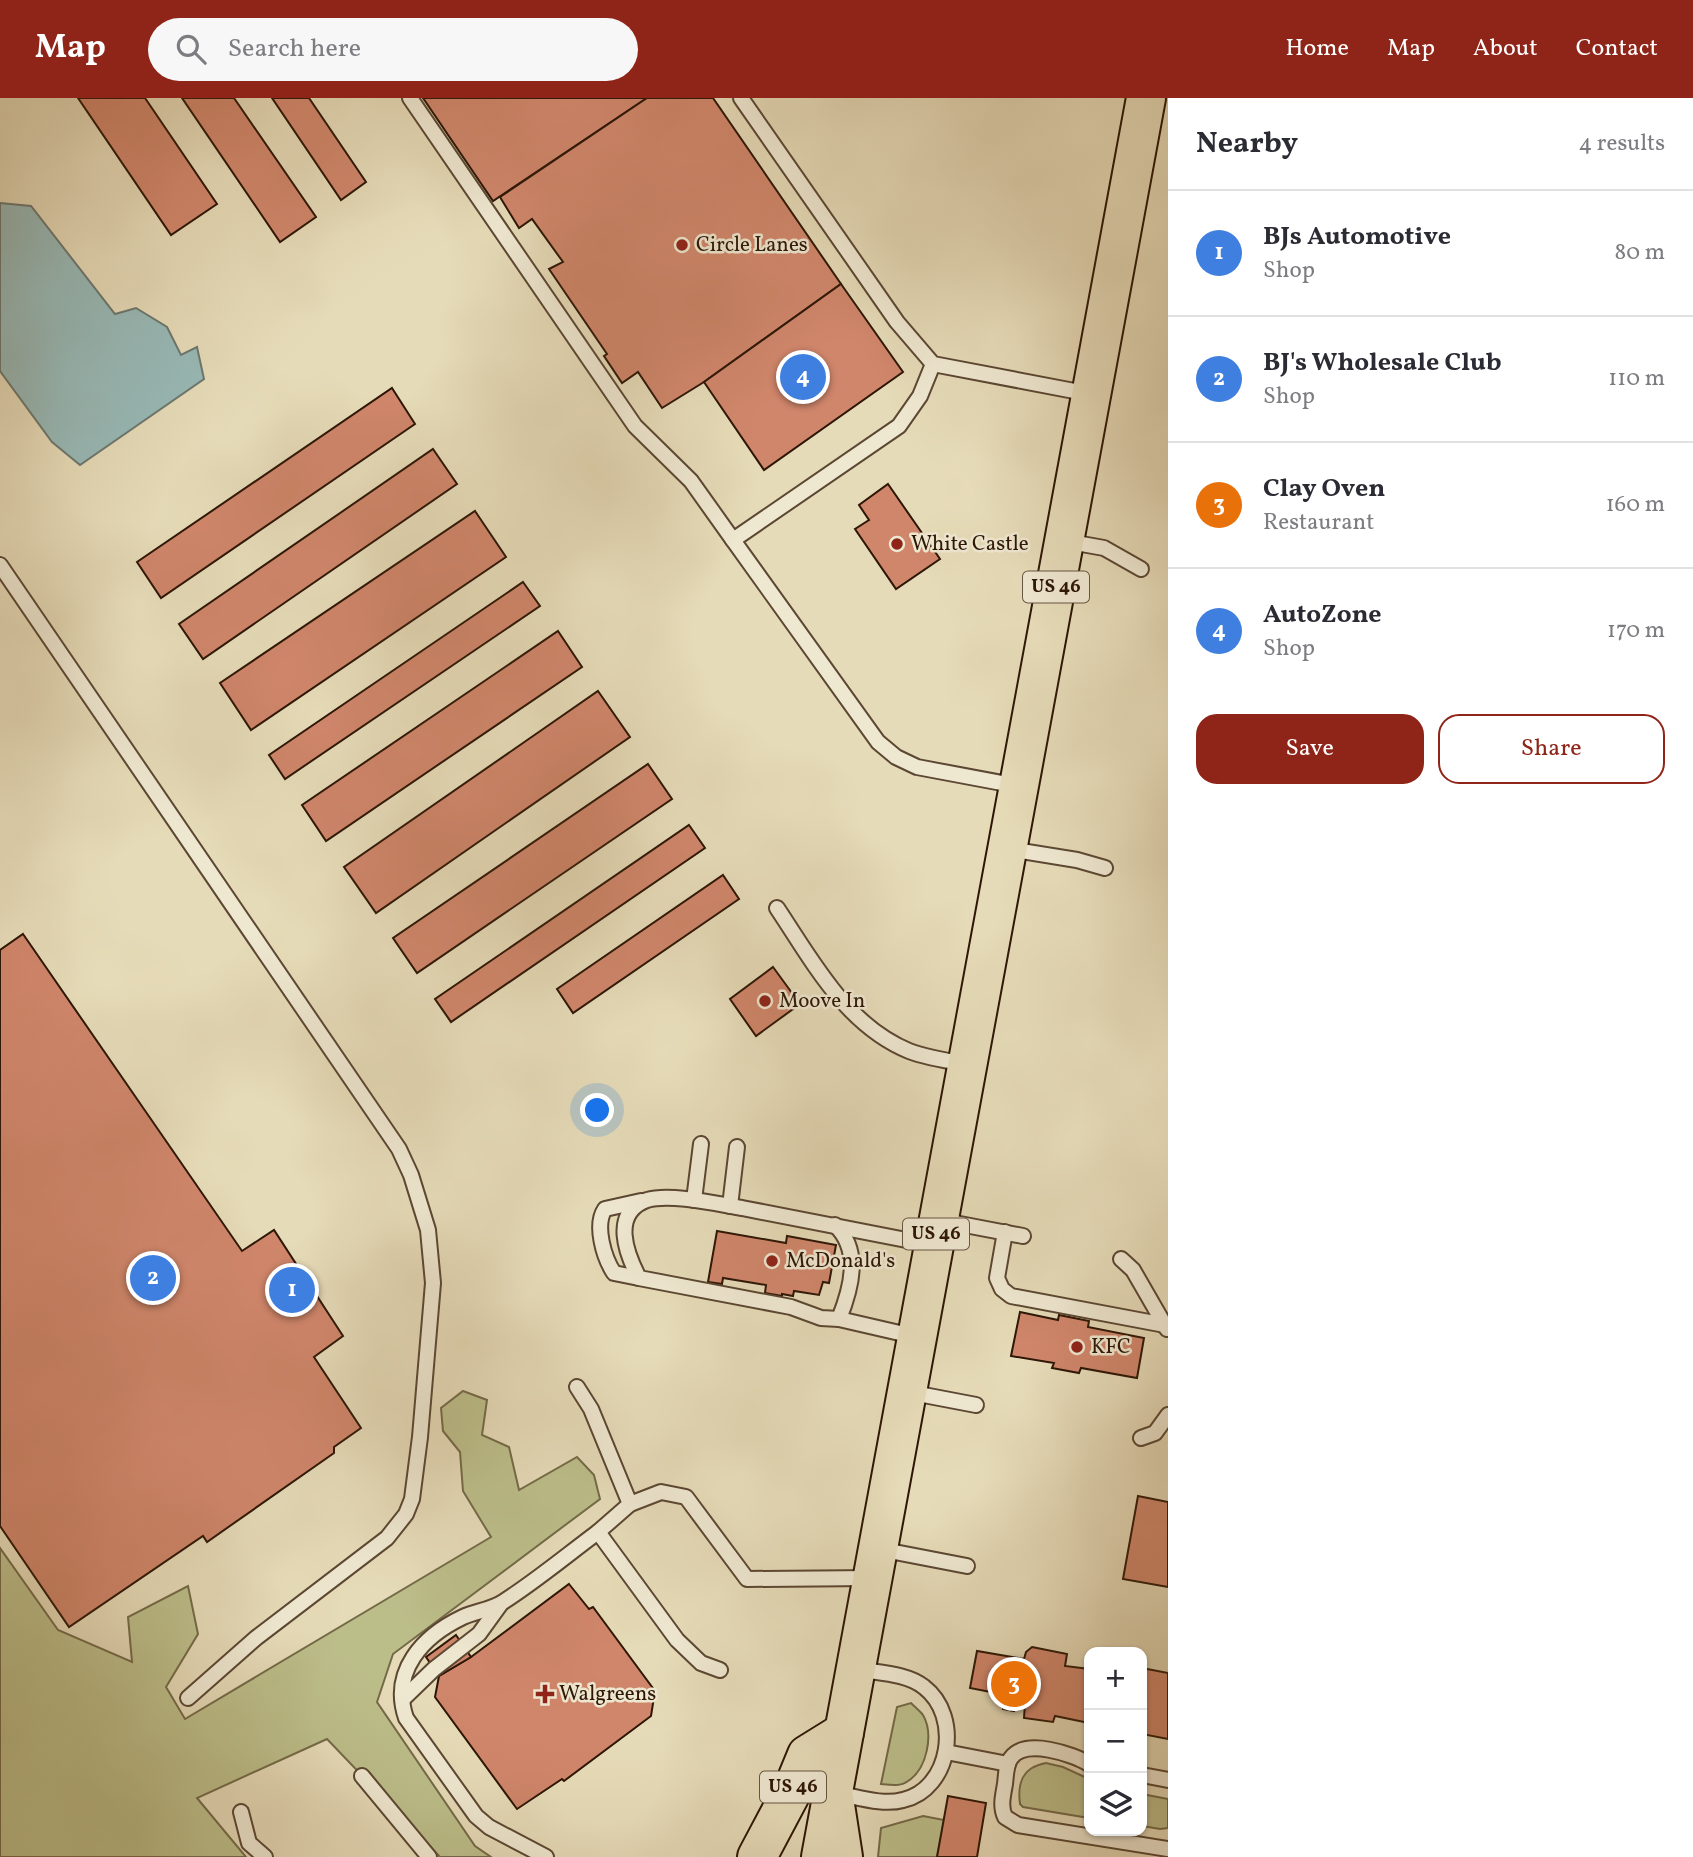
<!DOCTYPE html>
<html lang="en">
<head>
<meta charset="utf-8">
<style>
  body { margin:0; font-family:Vollkorn,serif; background:#f7f7f7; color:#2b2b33 }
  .controls { position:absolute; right:21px; bottom:21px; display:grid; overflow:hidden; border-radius:14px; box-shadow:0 2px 5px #0004 }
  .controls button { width:63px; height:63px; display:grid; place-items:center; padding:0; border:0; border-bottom:2px solid #e1e1e2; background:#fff; color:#2b2b33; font:35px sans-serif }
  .you { position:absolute; left:598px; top:1013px; width:24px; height:24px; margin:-18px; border:5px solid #fff; border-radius:50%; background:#1a73e8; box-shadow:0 0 0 10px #1a73e833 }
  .badge { display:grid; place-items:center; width:46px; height:46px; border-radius:50%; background:#8f2418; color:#fff; font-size:23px; font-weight:700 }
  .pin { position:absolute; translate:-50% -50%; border:4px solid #fff; box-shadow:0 2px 7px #0006 }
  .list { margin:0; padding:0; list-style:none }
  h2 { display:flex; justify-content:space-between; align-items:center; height:91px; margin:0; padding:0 28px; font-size:30px }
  h2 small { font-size:23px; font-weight:400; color:#7c7c81 }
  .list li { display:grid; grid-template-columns:46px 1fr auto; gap:21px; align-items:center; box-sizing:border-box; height:126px; padding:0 28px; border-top:2px solid #e1e1e2 }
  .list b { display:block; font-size:26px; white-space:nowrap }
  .list p { margin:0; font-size:23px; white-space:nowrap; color:#7c7c81 }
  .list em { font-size:23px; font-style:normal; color:#7c7c81 }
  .actions { display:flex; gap:14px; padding:21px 28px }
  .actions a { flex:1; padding:16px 0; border:2px solid #8f2418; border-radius:21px; text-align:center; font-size:24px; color:#8f2418 }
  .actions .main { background:#8f2418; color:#fff }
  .icon { flex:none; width:38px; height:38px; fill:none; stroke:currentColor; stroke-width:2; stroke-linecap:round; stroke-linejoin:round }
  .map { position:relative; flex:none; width:1168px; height:1759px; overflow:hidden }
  header { display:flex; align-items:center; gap:42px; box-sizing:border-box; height:98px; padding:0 35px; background:#8f2418; color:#fff }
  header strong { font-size:33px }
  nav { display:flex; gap:38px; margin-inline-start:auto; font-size:24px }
  .search { width:490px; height:63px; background:#f7f7f7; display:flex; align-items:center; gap:18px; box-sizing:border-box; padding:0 24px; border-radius:38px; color:#7c7c81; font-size:26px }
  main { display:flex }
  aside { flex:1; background:#fff }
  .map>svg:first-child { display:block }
</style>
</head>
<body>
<header>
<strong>Map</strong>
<div class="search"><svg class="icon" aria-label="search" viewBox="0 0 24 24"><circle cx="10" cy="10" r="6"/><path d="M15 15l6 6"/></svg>Search here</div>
<nav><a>Home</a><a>Map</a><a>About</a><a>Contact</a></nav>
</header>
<main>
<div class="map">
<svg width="1168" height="1759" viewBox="0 0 1168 1759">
  <rect width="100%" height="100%" fill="#e6dbb8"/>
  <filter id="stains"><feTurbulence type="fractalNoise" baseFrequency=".00286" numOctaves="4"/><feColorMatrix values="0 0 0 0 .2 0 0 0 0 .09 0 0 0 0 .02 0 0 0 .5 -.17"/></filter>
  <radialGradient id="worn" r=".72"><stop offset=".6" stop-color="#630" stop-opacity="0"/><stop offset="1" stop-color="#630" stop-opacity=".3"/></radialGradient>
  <g fill="#bcbe8a" stroke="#746a48" stroke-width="2">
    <path d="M463 1293 487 1302 482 1337 509 1349 519 1392 577 1359 594 1377 600 1401 393 1556 377 1604 475 1748 491 1759H440L327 1641 197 1700 246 1759H0V1450L58 1532 132 1564 128 1519 188 1488 198 1536 166 1589 185 1621 491 1439 463 1393 460 1354 443 1333 441 1310Z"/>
    <path d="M911 1605C915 1609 920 1613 923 1617 934 1636 927 1671 908 1683 900 1689 890 1687 881 1686L897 1609Z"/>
    <path d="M1046 1665 1063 1669 1089 1681V1720L1023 1709 1020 1706C1017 1684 1023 1669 1046 1665Z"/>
    <path d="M1142 1696 1168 1701V1730L1160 1731 1142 1728Z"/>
    <path d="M923 1718 944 1722 937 1759H878L881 1730Z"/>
  </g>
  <path fill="#98b9b6" stroke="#6d7870" stroke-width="2" d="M0 105 31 108 115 216 136 210 167 229 181 257 197 249 204 281 80 367 52 344 0 273Z"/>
  <g fill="#d0866b" stroke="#2d1606" stroke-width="2">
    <path d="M78 0H145L217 106 171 137Z"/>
    <path d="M182 0H234L316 119 280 144Z"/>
    <path d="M272 0H309L366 84 341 102Z"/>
    <path d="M423 0H647L493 103Z"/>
    <path d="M647 0H713L841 186 704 284 662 310 638 274 622 285 604 258 607 256 549 171 563 164 532 121 519 130 500 99Z"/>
    <path d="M841 186 903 274 764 372 704 284Z"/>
    <path d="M392 290 415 326 161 500 137 464Z"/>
    <path d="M433 351 457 386 203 561 179 526Z"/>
    <path d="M888 386 940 461 896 491 855 431 869 422 859 407Z"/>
    <path d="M475 413 506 459 251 632 220 585Z"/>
    <path d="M523 484 540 508 285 681 269 657Z"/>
    <path d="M558 533 582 569 326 743 302 707Z"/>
    <path d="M598 593 630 639 376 815 344 769Z"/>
    <path d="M648 666 672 701 417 875 393 840Z"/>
    <path d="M689 727 705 750 451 924 435 901Z"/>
    <path d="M723 777 739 801 573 915 557 891Z"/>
    <path d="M23 836 242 1153 274 1132 343 1238 314 1259 361 1330 334 1349V1355L207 1444 203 1438 69 1529 0 1428V852Z"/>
    <path d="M773 869 800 906 756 938 730 901Z"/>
    <path d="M717 1133 786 1145 787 1138 836 1147 829 1185 823 1184 819 1197 794 1193 793 1198 782 1196V1198L765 1195 766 1187 723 1180 722 1186 708 1184Z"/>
    <path d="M1020 1214 1058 1222 1059 1217 1089 1223 1088 1229 1144 1240 1137 1280 1081 1270 1079 1275 1052 1270 1054 1265 1011 1258Z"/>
    <path d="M1138 1398 1168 1404V1489L1123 1481Z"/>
    <path d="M569 1486 589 1511 593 1509 655 1593 651 1618 564 1683 562 1681 517 1711 435 1599 439 1578 471 1559Z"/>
    <path d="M456 1537 471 1559 439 1578 426 1559Z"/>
    <path d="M1032 1549 1067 1556 1065 1568 1089 1571V1625L1055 1618 1053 1624 1024 1620 1025 1606 1016 1604 1014 1613 1003 1611 1006 1597 970 1590 977 1553 1024 1561 1026 1554Z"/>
    <path d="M1142 1570 1168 1575V1641L1142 1636Z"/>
    <path d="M948 1698 986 1705 977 1759H937Z"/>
  </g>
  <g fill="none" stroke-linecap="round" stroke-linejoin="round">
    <defs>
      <g id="lane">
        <path d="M410 0 635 328 691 383 733 442"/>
        <path d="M741 0 897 224 933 266 1090 296"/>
        <path d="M933 266 920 298 899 328 733 442 878 644 896 659 917 669 1018 688"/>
        <path d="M1065 443 1104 450 1141 471"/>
        <path d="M0 467 399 1051 411 1077 428 1132 433 1185 420 1339 412 1401 406 1416 387 1440 256 1540 188 1600"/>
        <path d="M1009 751 1077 762 1105 770"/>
        <path d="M777 810C813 864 846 927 909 953 927 960 948 963 967 966"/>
        <path d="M694 1102 701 1046"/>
        <path d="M730 1108 737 1049"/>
        <path d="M939 1122 1023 1138"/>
        <path d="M835 1127C862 1153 851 1191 839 1221"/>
        <path d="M1005 1134 997 1180 1002 1191 1011 1198 1165 1227"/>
        <path d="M1121 1161 1133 1172 1167 1231"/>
        <path d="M639 1180 614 1175C604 1160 594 1127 605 1111L641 1103"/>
        <path d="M917 1239 839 1221 821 1220 791 1209 639 1180C627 1157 610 1115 647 1102 670 1095 718 1106 742 1110 806 1122 869 1135 932 1147"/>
        <path d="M577 1289 591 1311 630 1406 598 1434 677 1542 701 1565 720 1572"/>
        <path d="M908 1294 976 1307"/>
        <path d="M1141 1340 1155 1335 1168 1317"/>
        <path d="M630 1406 661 1394 686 1399 747 1481 872 1480"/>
        <path d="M879 1451 967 1468"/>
        <path d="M403 1601 434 1571 479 1536 500 1507"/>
        <path d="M946 1654 1008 1666"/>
        <path d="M1089 1666C1073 1656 1025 1640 1011 1660 1006 1666 1006 1678 1005 1686 1003 1698 1000 1708 1005 1719L1018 1727 1168 1751"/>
        <path d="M1142 1677 1168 1682"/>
        <path d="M362 1678 429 1759"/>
        <path d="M834 1695C855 1698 882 1708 903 1702 951 1691 962 1618 924 1589 907 1575 878 1575 857 1571"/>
        <path d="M241 1714 249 1745 265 1759"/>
        <path d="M546 1759 489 1729 476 1718 406 1620C390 1573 423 1538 463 1519 476 1513 491 1512 503 1504 536 1483 567 1457 598 1434"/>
      </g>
      <path id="primary" d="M821 1759 1146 0"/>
      <g id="highway">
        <path d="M833 1694 843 1759"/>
        <path d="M757 1759 793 1691 807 1657 844 1634"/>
      </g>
    </defs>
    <use href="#lane" stroke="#5b4732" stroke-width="18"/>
    <use href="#primary" stroke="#2d1606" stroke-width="42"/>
    <use href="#highway" stroke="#2d1606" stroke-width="42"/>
    <use href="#lane" stroke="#efe8d1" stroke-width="14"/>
    <use href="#primary" stroke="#e6dbb8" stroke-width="38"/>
    <use href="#highway" stroke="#e6dbb8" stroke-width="38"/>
  </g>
  <g fill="#8f2418" stroke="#efe8d1" stroke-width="2.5">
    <circle cx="682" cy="147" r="7"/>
    <circle cx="897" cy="446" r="7"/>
    <circle cx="765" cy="903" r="7"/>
    <circle cx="772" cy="1163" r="7"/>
    <circle cx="1077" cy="1249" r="7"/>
    <path d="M541.5 1585.5h7v7h7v7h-7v7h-7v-7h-7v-7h7z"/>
  </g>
  <g text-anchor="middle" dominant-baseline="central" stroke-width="5" stroke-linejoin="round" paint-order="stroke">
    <g fill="#efe8d1" stroke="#675543" stroke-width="2">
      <rect x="1023" y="473.5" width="66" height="31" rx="5"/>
      <rect x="903" y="1120.5" width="66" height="31" rx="5"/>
      <rect x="760" y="1673.5" width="66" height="31" rx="5"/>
    </g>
    <g font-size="19" font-weight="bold" fill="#2d1606">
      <text x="1056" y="489">US 46</text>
      <text x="936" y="1136">US 46</text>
      <text x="793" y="1689">US 46</text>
    </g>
    <g font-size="21" fill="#2d1606" stroke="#efe8d1" text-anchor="start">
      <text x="696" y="147">Circle Lanes</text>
      <text x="911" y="446">White Castle</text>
      <text x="779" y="903">Moove In</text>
      <text x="786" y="1163">McDonald's</text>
      <text x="1091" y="1249">KFC</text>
      <text x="559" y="1596">Walgreens</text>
    </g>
  </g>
  <rect width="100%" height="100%" filter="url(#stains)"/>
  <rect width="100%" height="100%" fill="url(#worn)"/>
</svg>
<div class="controls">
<button>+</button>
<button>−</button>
<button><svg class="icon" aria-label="layers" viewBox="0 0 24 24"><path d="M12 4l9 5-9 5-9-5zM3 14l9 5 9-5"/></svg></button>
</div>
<div class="you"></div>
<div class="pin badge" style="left:292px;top:1192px;background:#3f7fe0">1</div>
<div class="pin badge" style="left:153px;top:1180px;background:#3f7fe0">2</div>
<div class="pin badge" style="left:1014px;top:1586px;background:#e8710a">3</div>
<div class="pin badge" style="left:803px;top:279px;background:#3f7fe0">4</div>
</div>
<aside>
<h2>Nearby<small>4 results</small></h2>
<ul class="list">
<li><span class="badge" style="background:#3f7fe0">1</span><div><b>BJs Automotive</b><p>Shop</p></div><em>80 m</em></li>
<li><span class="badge" style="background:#3f7fe0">2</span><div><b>BJ's Wholesale Club</b><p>Shop</p></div><em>110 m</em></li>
<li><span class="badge" style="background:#e8710a">3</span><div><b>Clay Oven</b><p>Restaurant</p></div><em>160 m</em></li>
<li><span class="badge" style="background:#3f7fe0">4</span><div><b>AutoZone</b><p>Shop</p></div><em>170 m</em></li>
</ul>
<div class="actions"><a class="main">Save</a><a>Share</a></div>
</aside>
</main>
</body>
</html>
